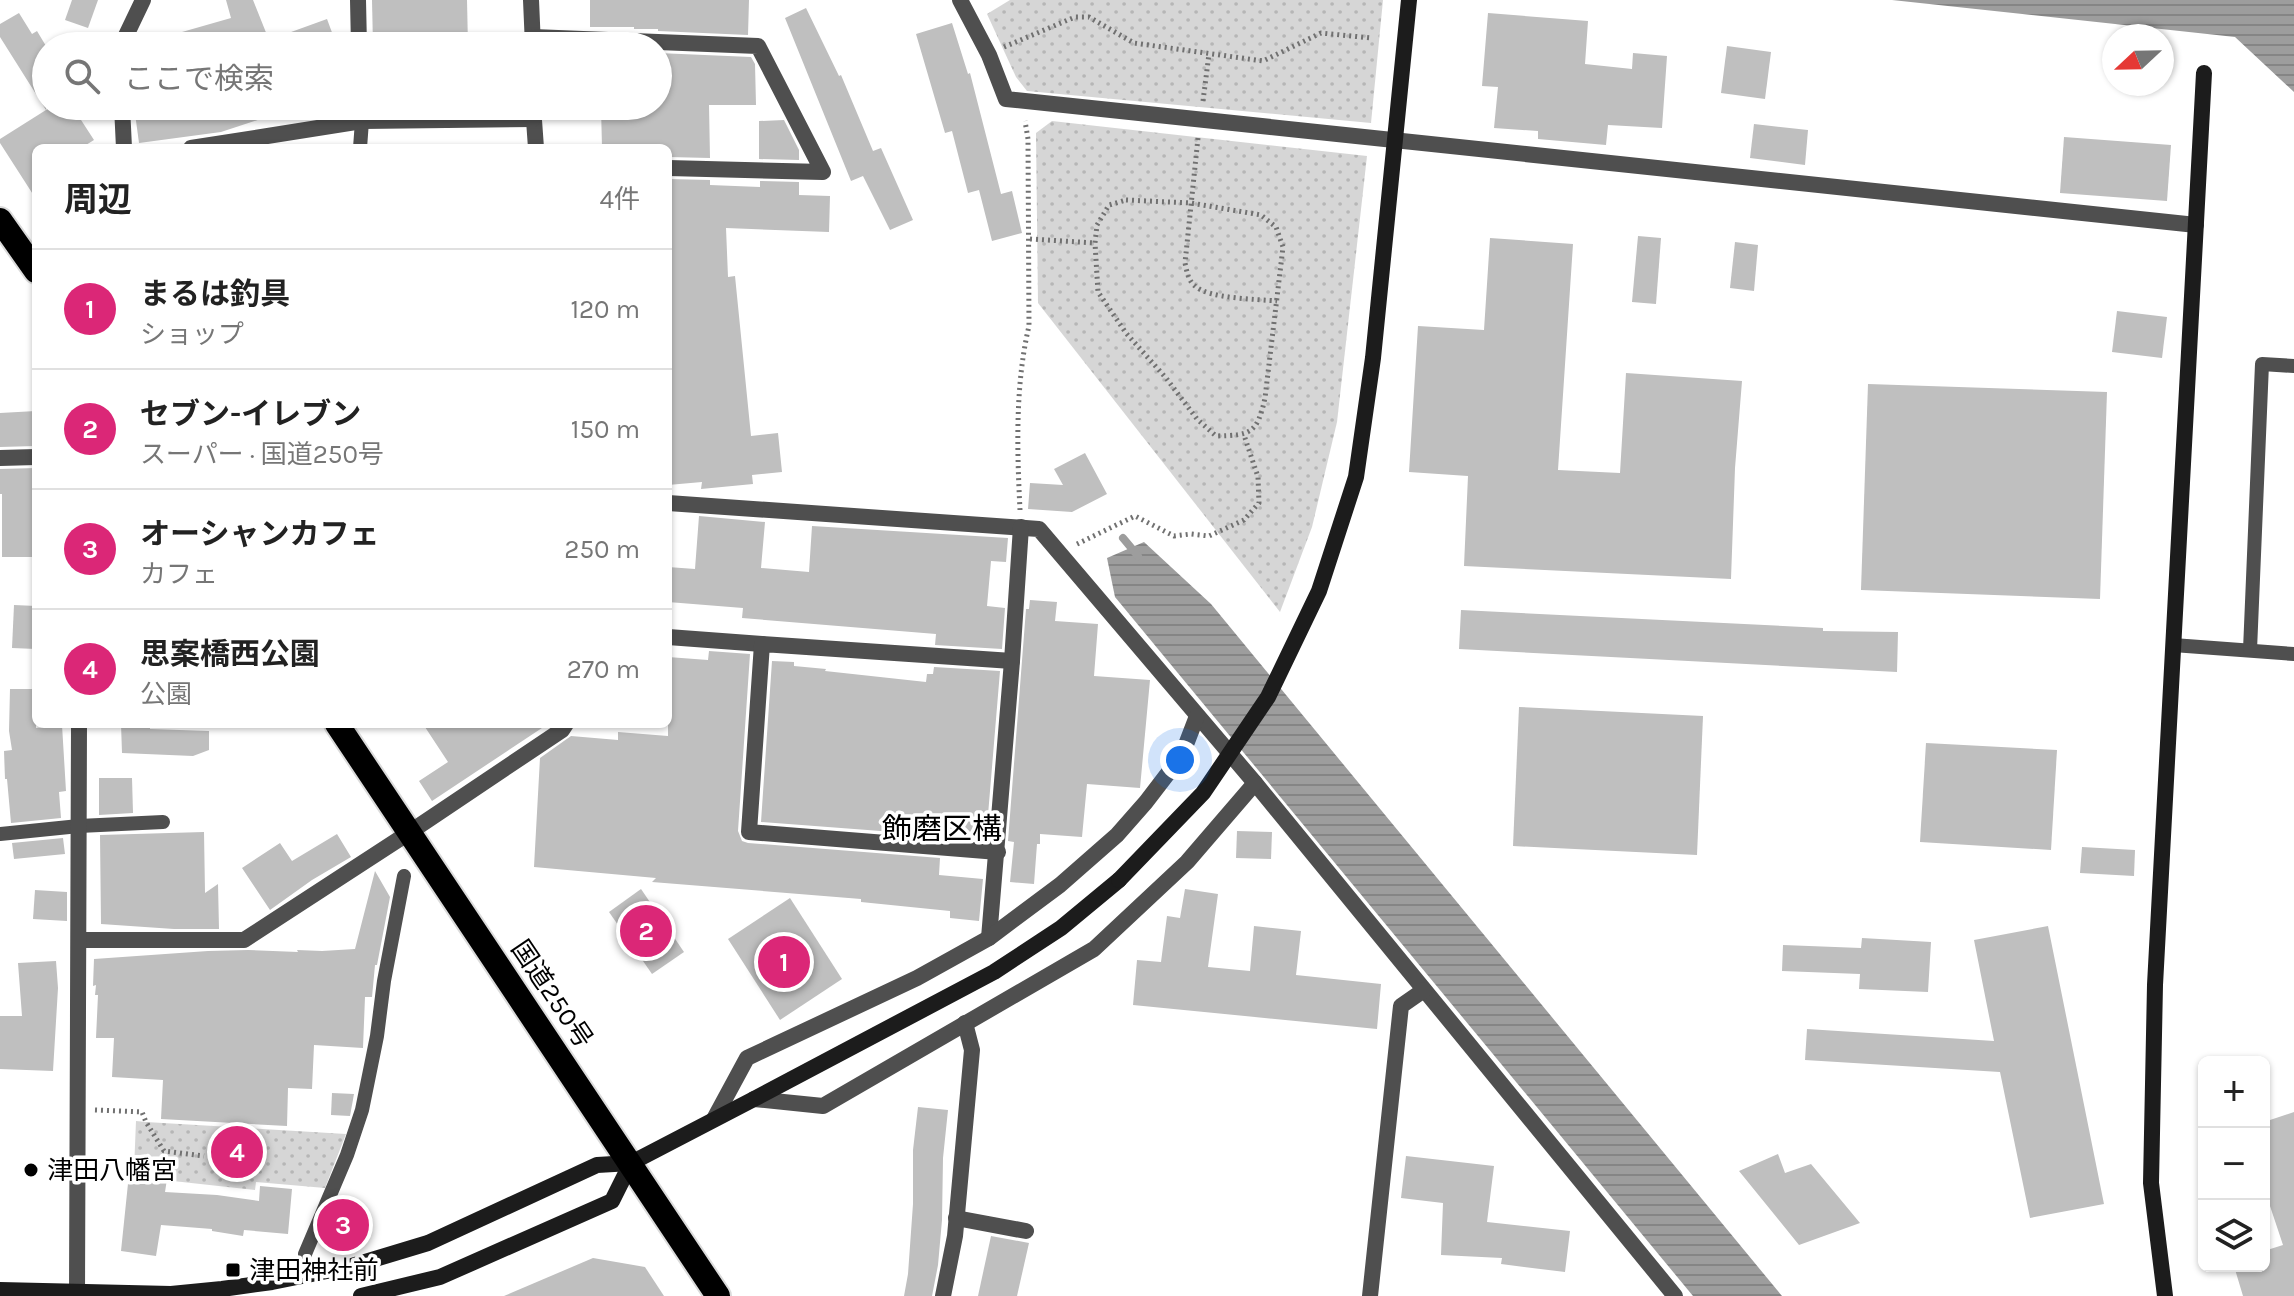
<!DOCTYPE html>
<html lang="ja">
<head>
<meta charset="utf-8">
<style>
  body { margin:0; font-family:Karla,"Noto Sans JP",sans-serif; background:#f2f2f2; color:#222 }
  .controls { position:absolute; right:24px; bottom:24px; display:grid; overflow:hidden; border-radius:12px; box-shadow:0 2px 6px #0004 }
  .controls button { width:72px; height:72px; display:grid; place-items:center; padding:0; border:0; border-bottom:2px solid #e0e0e0; background:#fff; color:#222; font:40px sans-serif }
  .compass { position:absolute; left:2102px; top:24px; width:72px; height:72px; border-radius:50%; background:#fff; box-shadow:0 2px 6px #0004; rotate:248deg }
  .you { position:absolute; left:1180px; top:760px; width:28px; height:28px; margin:-20px; border:6px solid #fff; border-radius:50%; background:#1a73e8; box-shadow:0 0 0 12px #1a73e833 }
  .badge { display:grid; place-items:center; width:52px; height:52px; border-radius:50%; background:#db2777; color:#fff; font-size:26px; font-weight:700 }
  .pin { position:absolute; translate:-50% -50%; border:4px solid #fff; box-shadow:0 2px 8px #0006 }
  .list { margin:0; padding:0; list-style:none }
  h2 { display:flex; justify-content:space-between; align-items:center; height:104px; margin:0; padding:0 32px; font-size:34px }
  h2 small { font-size:26px; font-weight:400; color:#767676 }
  .list li { display:grid; grid-template-columns:52px 1fr auto; gap:24px; align-items:center; box-sizing:border-box; height:120px; padding:0 32px; border-top:2px solid #e0e0e0 }
  .list b { display:block; font-size:30px; white-space:nowrap }
  .list p { margin:0; font-size:26px; white-space:nowrap; color:#767676 }
  .list em { font-size:26px; font-style:normal; color:#767676 }
  .icon { flex:none; width:44px; height:44px; fill:none; stroke:currentColor; stroke-width:2; stroke-linecap:round; stroke-linejoin:round }
  .map { position:relative; flex:none; width:2294px; height:1296px; overflow:hidden }
  .search { position:absolute; background:#fff; box-shadow:0 2px 6px #0004; left:32px; top:32px; width:640px; height:88px; display:flex; align-items:center; gap:20px; box-sizing:border-box; padding:0 28px; border-radius:44px; color:#767676; font-size:30px }
  .panel { position:absolute; background:#fff; box-shadow:0 2px 6px #0004; left:32px; top:144px; width:640px; height:584px; border-radius:12px }
  .map>svg:first-child { display:block }
</style>
</head>
<body>
<div class="map">
<svg width="2294" height="1296" viewBox="0 0 2294 1296">
  <defs>
    <pattern id="park-dots" width="8" height="8" patternUnits="userSpaceOnUse" patternTransform="scale(2)"><rect width="8" height="8" fill="#d6d6d6"/><path d="M2 2h.1M6 6h.1" fill="none" stroke="#b6b6b6" stroke-width="1.8" stroke-linecap="round"/></pattern>
    <pattern id="water-rules" width="6" height="5" patternUnits="userSpaceOnUse" patternTransform="scale(2)"><rect width="6" height="5" fill="#9d9d9d"/><path d="M0 2.5h6" fill="none" stroke="#858585"/></pattern>
  </defs>
  <rect width="100%" height="100%" fill="#fff"/>
  <g fill="url(#park-dots)">
    <path d="M1010 0H1383L1371 123 1027 91 1016 77 987 14Z"/>
    <path d="M1052 121 1367 156 1337 422 1312 527 1280 612 1038 303 1036 133Z"/>
    <path d="M136 1121 146 1122 346 1134 325 1188 256 1182 255 1190 173 1181V1176L134 1170Z"/>
  </g>
  <g fill="url(#water-rules)">
    <path d="M1892 0H2294V92L2235 37Z"/>
    <path d="M1144 542 1211 604 1782 1296H1693L1115 597 1107 558Z"/>
  </g>
  <g fill="none" stroke-linecap="round" stroke-linejoin="round">
    <path stroke="#9d9d9d" stroke-width="8" d="M1123 538 1138 556"/>
  </g>
  <g fill="#bfbfbf">
    <path d="M72 0H98L88 28 65 20Z"/>
    <path d="M226 0H253L269 40 327 19 337 46H155L154 40 231 18Z"/>
    <path d="M372 0H467L468 46H373Z"/>
    <path d="M590 0H749L748 35 658 31V29H634V27H590Z"/>
    <path d="M806 8 839 76 841 75 873 151 881 148 913 220 890 230 863 176 851 181 785 18Z"/>
    <path d="M19 13 32 34 37 31 46 46V110L52 106H72L94 140 81 148H36V199L0 143V139L46 110 0 37V24Z"/>
    <path d="M1488 13 1588 21 1585 64 1632 69 1633 53 1667 56 1662 128 1608 125 1606 145 1538 139V131L1494 128 1498 87 1482 86Z"/>
    <path d="M952 23 968 74 970 73 1001 194 1012 191 1022 233 992 241 979 190 968 193 952 131 945 133 916 34Z"/>
    <path d="M1727 46 1771 52 1765 99 1721 93Z"/>
    <path d="M658 53 751 57 755 64 756 105H709L710 158 668 157V148L602 147 601 108 658 107Z"/>
    <path d="M134 106H287L288 110 221 132 139 143Z"/>
    <path d="M784 120 799 150V160L759 159V121Z"/>
    <path d="M1754 124 1808 130 1805 165 1750 158Z"/>
    <path d="M2064 137 2171 145 2167 201 2060 193Z"/>
    <path d="M668 179 710 180V185L760 187V181L799 182V195L830 196 829 232 726 228 728 277 735 276 751 436 778 433 782 472 752 475 753 484 701 489 702 482 668 485Z"/>
    <path d="M1638 236 1661 238 1656 304 1632 302Z"/>
    <path d="M1490 238 1573 244 1558 470 1620 473 1626 373 1742 381 1735 468 1731 579 1464 566 1468 476 1409 472 1418 326 1484 330Z"/>
    <path d="M1735 242 1758 245 1754 291 1730 288Z"/>
    <path d="M2117 311 2167 317 2162 358 2112 352Z"/>
    <path d="M1868 384 2107 392 2100 599 1861 590Z"/>
    <path d="M36 411V446L0 447V413Z"/>
    <path d="M1085 453 1107 494 1072 512 1028 509 1030 483 1063 485 1054 469Z"/>
    <path d="M36 468V557H2V494H0V469Z"/>
    <path d="M699 516 765 522 761 568 809 572 812 526 1008 538 1006 562 991 561 987 606 1005 608 1002 649 935 645 936 634 742 618 743 608 668 602V567L695 569Z"/>
    <path d="M1030 600 1057 602 1055 621 1098 624 1094 676 1150 680 1140 788 1087 784 1082 837 1040 834V844H1037L1034 884 1010 882 1014 842 1008 841 1026 609H1029Z"/>
    <path d="M14 605 36 606V649L12 648Z"/>
    <path d="M1461 610 1823 628V631L1898 632 1897 672 1459 649Z"/>
    <path d="M709 651 750 654 738 831 742 841 748 843 940 858 939 875 983 879 979 921 950 918V911L861 902V899L652 882 656 878 534 867 540 758 571 736 618 740V732L668 736V657L708 660Z"/>
    <path d="M772 661 794 662V666L826 669 825 671 926 682 927 674H933L934 667 1000 671 986 839 761 822Z"/>
    <path d="M10 689H36V728L62 725 66 791 59 792 61 818 11 823 7 779H5L4 751 12 750 9 731Z"/>
    <path d="M1519 707 1703 716 1697 855 1513 846Z"/>
    <path d="M121 724H150V729L209 731V750L193 756 122 753Z"/>
    <path d="M423 724H548L432 801 419 781 448 762Z"/>
    <path d="M1926 743 2057 750 2051 850 1920 842Z"/>
    <path d="M99 778H132L133 813 99 815Z"/>
    <path d="M1237 831 1272 832 1271 859 1236 858Z"/>
    <path d="M204 832 205 893 218 884 219 929H174L101 924 100 835Z"/>
    <path d="M337 834 351 857 312 880 270 910 242 868 280 843 292 861Z"/>
    <path d="M63 838 65 854 14 859 12 843Z"/>
    <path d="M2082 847 2135 850 2134 876 2080 873Z"/>
    <path d="M375 871 390 897 377 965H375L372 997H365L363 1048 314 1045 312 1089 288 1088 287 1126 161 1119 163 1080 112 1077 114 1038H96L98 995H95L96 985 93 986 94 959 208 951 248 950 298 952 297 950 322 951 355 949Z"/>
    <path d="M641 889 684 952 652 974 609 912Z"/>
    <path d="M1185 889 1218 894 1208 967 1250 971 1254 926 1301 931 1296 975 1381 984 1377 1029 1133 1005 1137 960 1161 962 1167 916 1180 918Z"/>
    <path d="M35 890 67 892V921L33 919Z"/>
    <path d="M790 898 842 979 780 1020 728 939Z"/>
    <path d="M2048 926 2104 1204 2030 1218 2000 1072 1805 1060 1807 1029 1994 1041 1974 940Z"/>
    <path d="M1862 938 1931 942 1928 992 1859 989 1860 974 1782 971 1783 945 1861 948Z"/>
    <path d="M56 961 58 988 53 1071 0 1069V1016H22L18 963Z"/>
    <path d="M332 1093 354 1094 350 1116 331 1115Z"/>
    <path d="M918 1107 948 1110 943 1158 942 1220 938 1265 932 1296H904L908 1274 913 1204V1150Z"/>
    <path d="M2294 1112V1296H2243L2234 1266H2264V1251L2283 1245 2264 1188V1122Z"/>
    <path d="M1778 1154 1785 1173 1811 1164 1860 1223 1799 1245 1739 1171Z"/>
    <path d="M1406 1156 1494 1166 1487 1222 1570 1231 1565 1272 1501 1264 1502 1258 1441 1255 1443 1203 1401 1198Z"/>
    <path d="M129 1174 167 1179 165 1192 217 1195 259 1201 260 1186 292 1189 288 1234 244 1230 243 1236 212 1231V1229L161 1225 156 1256 121 1251Z"/>
    <path d="M991 1236 1029 1243 1017 1296H978Z"/>
    <path d="M593 1258 645 1267 664 1296H504Z"/>
  </g>
  <g fill="none" stroke-linecap="round" stroke-linejoin="round">
    <defs>
      <g id="highway">
        <path d="M0 220 36 271"/>
        <path d="M337 724 718 1296"/>
      </g>
    </defs>
    <use href="#highway" stroke="#dbdbdb" stroke-width="28"/>
    <g stroke="#717171" stroke-width="5" stroke-dasharray="2 4" stroke-linecap="butt">
      <path d="M1004 47 1075 17H1089L1134 43 1263 61 1321 33 1371 38"/>
      <path d="M1203 101 1209 54"/>
      <path d="M1198 138 1185 263C1187 272 1188 280 1195 286 1209 299 1257 299 1277 301"/>
      <path d="M1126 200 1191 203 1261 215 1276 227 1283 247 1265 398C1257 434 1251 435 1216 436L1197 419 1166 378 1126 333 1098 292 1095 243 1097 225 1109 205Z"/>
      <path d="M1030 239 1095 243"/>
      <path d="M1020 510C1017 450 1015 385 1029 326L1028 139 1025 121"/>
      <path d="M1077 544 1135 516 1174 536 1191 534 1209 536 1244 520 1259 503 1258 477 1244 435"/>
      <path d="M95 1110 142 1112 146 1122 164 1151 204 1156"/>
    </g>
    <g stroke="#4f4f4f" stroke-width="14">
      <path d="M360 148 362 121"/>
      <path d="M2173 645 2294 654"/>
      <path d="M2250 650 2262 364 2294 366"/>
      <path d="M0 834 79 826 163 822"/>
      <path d="M305 1254 347 1155 362 1110 377 1036 384 981 404 876"/>
    </g>
    <g stroke="#4f4f4f" stroke-width="16">
      <path d="M358 0 359 46"/>
      <path d="M531 0 533 46"/>
      <path d="M960 0 989 55 1006 99 2196 225"/>
      <path d="M533 37 758 46 823 172 668 168"/>
      <path d="M121 46 143 0"/>
      <path d="M122 106 124 148"/>
      <path d="M533 106 536 148"/>
      <path d="M191 148 362 121 533 119"/>
      <path d="M0 458 36 457"/>
      <path d="M668 503 1039 529 1255 783 1675 1296"/>
      <path d="M668 637 762 644"/>
      <path d="M998 852 749 832 762 644 1012 661"/>
      <path d="M989 938 1012 661 1021 527"/>
      <path d="M79 940H244L410 832 562 730 566 724"/>
      <path d="M754 1099 823 1106 1094 949 1187 862 1255 783"/>
      <path d="M714 1119 747 1058 917 978 989 938 1060 885 1117 835 1146 802 1182 755 1197 716"/>
      <path d="M956 1218 1026 1231"/>
      <path d="M77 1296 79 724"/>
      <path d="M943 1296 955 1236 972 1050 965 1023"/>
      <path d="M1370 1296 1401 1006 1424 990"/>
    </g>
    <g stroke="#1c1c1c" stroke-width="16">
      <path d="M0 1290 171 1294 222 1289 272 1282 352 1266 428 1243 597 1165 631 1163 754 1099 994 972 1061 928 1119 880"/>
      <path d="M361 1296 440 1277 612 1201 631 1163"/>
      <path d="M2165 1296 2151 1183 2155 985 2204 73"/>
    </g>
    <use href="#highway" stroke="#000" stroke-width="24"/>
    <path stroke="#1c1c1c" stroke-width="16" d="M1119 880 1203 793 1268 697 1319 591 1356 477 1373 358 1409 0"/>
  </g>
  <g fill="#000" stroke="#fff" stroke-width="3">
    <circle cx="31" cy="1170" r="8"/>
    <rect x="225" y="1262" width="16" height="16" rx="4"/>
  </g>
  <g text-anchor="middle" dominant-baseline="central" stroke-width="7" stroke-linejoin="round" paint-order="stroke">
    <g font-size="26" fill="#000" stroke="#fff">
      <text transform="translate(552 994) rotate(56)">国道250号</text>
    </g>
    <g font-size="26" fill="#000" stroke="#fff" text-anchor="start">
      <text x="47" y="1170">津田八幡宮</text>
      <text x="249" y="1270">津田神社前</text>
    </g>
    <g font-size="30" fill="#000" stroke="#fff">
      <text x="942" y="829">飾磨区構</text>
    </g>
  </g>
</svg>
<div class="controls">
<button>+</button>
<button>−</button>
<button><svg class="icon" aria-label="layers" viewBox="0 0 24 24"><path d="M12 4l9 5-9 5-9-5zM3 14l9 5 9-5"/></svg></button>
</div>
<svg class="compass" viewBox="-18 -18 36 36"><path d="M0-13l5 13h-10z" fill="#e53935"/><path d="M0 13l5-13h-10z" fill="#767676"/></svg>
<div class="you"></div>
<div class="pin badge" style="left:784px;top:962px">1</div>
<div class="pin badge" style="left:646px;top:931px">2</div>
<div class="pin badge" style="left:343px;top:1225px">3</div>
<div class="pin badge" style="left:237px;top:1152px">4</div>
<div class="search"><svg class="icon" aria-label="search" viewBox="0 0 24 24"><circle cx="10" cy="10" r="6"/><path d="M15 15l6 6"/></svg>ここで検索</div>
<section class="panel">
<h2>周辺<small>4件</small></h2>
<ul class="list">
<li><span class="badge">1</span><div><b>まるは釣具</b><p>ショップ</p></div><em>120 m</em></li>
<li><span class="badge">2</span><div><b>セブン-イレブン</b><p>スーパー · 国道250号</p></div><em>150 m</em></li>
<li><span class="badge">3</span><div><b>オーシャンカフェ</b><p>カフェ</p></div><em>250 m</em></li>
<li><span class="badge">4</span><div><b>思案橋西公園</b><p>公園</p></div><em>270 m</em></li>
</ul>
</section>
</div>
</body>
</html>
